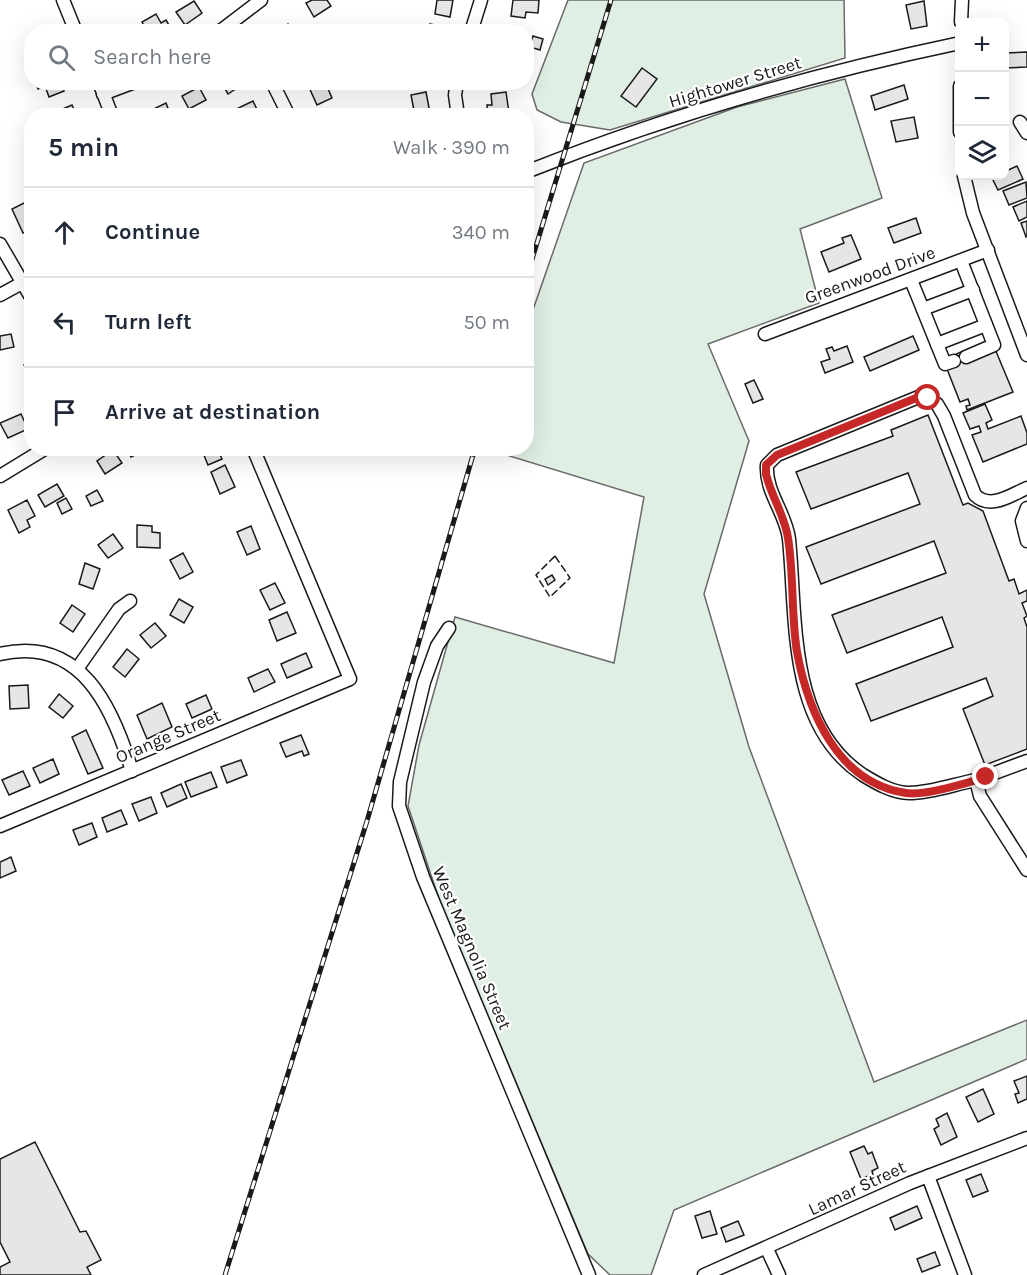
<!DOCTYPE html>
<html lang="en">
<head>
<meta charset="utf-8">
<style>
  body { margin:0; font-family:Karla,sans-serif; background:#f2f2f3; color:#1f2937 }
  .controls { position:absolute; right:18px; top:18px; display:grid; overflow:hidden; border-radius:12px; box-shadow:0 6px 24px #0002 }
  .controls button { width:54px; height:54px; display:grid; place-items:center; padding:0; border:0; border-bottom:2px solid #e0e1e3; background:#fff; color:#1f2937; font:30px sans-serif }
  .stop { position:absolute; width:18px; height:18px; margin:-14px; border:4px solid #c62828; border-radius:50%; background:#fff }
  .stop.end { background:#c62828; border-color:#fff; box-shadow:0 2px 6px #0008 }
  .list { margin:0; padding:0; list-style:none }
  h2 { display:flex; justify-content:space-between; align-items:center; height:78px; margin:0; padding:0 24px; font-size:26px }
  h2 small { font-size:20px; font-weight:400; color:#747a83 }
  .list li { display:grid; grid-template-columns:39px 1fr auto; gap:18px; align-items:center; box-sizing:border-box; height:90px; padding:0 24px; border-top:2px solid #e0e1e3 }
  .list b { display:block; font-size:22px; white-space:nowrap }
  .list em { font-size:20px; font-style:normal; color:#747a83 }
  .icon { flex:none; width:33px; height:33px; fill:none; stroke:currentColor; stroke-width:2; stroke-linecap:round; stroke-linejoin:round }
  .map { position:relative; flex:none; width:1027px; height:1275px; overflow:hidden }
  .search { position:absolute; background:#fff; box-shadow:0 6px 24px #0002; left:24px; top:24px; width:510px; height:66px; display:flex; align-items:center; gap:15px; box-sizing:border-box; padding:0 21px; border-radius:24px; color:#747a83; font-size:22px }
  .panel { position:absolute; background:#fff; box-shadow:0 6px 24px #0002; left:24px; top:108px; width:510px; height:348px; border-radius:24px }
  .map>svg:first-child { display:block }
</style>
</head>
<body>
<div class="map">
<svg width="1027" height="1275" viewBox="0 0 1027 1275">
  <rect width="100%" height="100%" fill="#fff"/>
  <g fill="#e0efe3" stroke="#6a6a6a" stroke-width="1.5">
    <path d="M568 0H844L845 58 610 130 561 122 537 110 532 94Z"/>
    <path d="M845 79 882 198 800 229 819 303 708 344 749 441 704 594 749 747 874 1082 1027 1020V1059L674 1210 651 1275H610L588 1254 440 902 408 806 419 745 455 617 614 663 644 497 487 449 526 448 527 327 584 163 737 107Z"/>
  </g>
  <g fill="#e6e6e6" stroke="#1a1a1a" stroke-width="1.5">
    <path d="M312 0H327L331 6 314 17 306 3Z"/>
    <path d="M437 0H453L450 17 435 14Z"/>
    <path d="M513 0H539L538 13 526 12 525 18 511 16Z"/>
    <path d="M194 1 202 13 185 25 176 12Z"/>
    <path d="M924 1 927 26 911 29 906 5Z"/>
    <path d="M156 14 161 23 166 20 173 32H147L142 22Z"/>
    <path d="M288 24 292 32H276Z"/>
    <path d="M430 24 445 27 444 32H428Z"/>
    <path d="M505 25 521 28V32H503Z"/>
    <path d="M533 36 543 39 540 50 530 47Z"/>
    <path d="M1027 52V67L1004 68V53Z"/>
    <path d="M642 68 657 79 636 107 621 96Z"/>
    <path d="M36 82H61L64 91 49 97 45 86 38 89Z"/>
    <path d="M221 82H238L240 86 228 94Z"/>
    <path d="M314 82H325L332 98 317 105 308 85Z"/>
    <path d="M904 85 908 99 875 110 871 96Z"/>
    <path d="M199 87 206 100 189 109 182 96Z"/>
    <path d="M426 92 430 113 415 116 411 95Z"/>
    <path d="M506 92 509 113 488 116 487 105H492L491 94Z"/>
    <path d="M253 101 260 116H235L232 111Z"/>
    <path d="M166 103 171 116H141V115Z"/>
    <path d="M72 105 77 116H60L58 111Z"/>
    <path d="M914 117 918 138 896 142 891 121Z"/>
    <path d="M1017 166 1023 179 998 190 992 178 1004 176V172Z"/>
    <path d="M1026 182 1027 198 1009 205 1003 191Z"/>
    <path d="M28 201 32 208V229L23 233 12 209Z"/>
    <path d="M1027 201V217L1019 221 1013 207Z"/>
    <path d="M916 218 921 233 894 243 888 228Z"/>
    <path d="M1027 221V236L1026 237 1021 223Z"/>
    <path d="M851 235 861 259 829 272 821 252 844 243 842 238Z"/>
    <path d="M11 334 14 347 0 350V336Z"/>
    <path d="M913 336 919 350 870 371 864 357Z"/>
    <path d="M847 346 853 362 825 373 821 362 830 359 826 349 832 347 834 351Z"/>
    <path d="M995 349 1013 392 967 410 966 406 970 405 968 399 960 402 947 369 952 356 963 351 967 360Z"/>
    <path d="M32 361V376L24 365Z"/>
    <path d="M754 380 763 399 753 403 745 384Z"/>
    <path d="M985 404 992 420 986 423 988 429 1021 416 1027 433V444L983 462 972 435 981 432 979 426 970 429 963 413Z"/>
    <path d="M21 414 28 429 8 438 0 423Z"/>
    <path d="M928 415 963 505 968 503 983 511 1009 581 1014 579 1019 594 1027 590V601L1022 603 1027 616 1024 618 1027 627V749L985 765 963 709 993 696 986 678 871 721 856 684 953 647 942 617 847 653 832 615 946 573 934 541 821 584 806 547 920 504 908 473 811 509 796 472 893 436 891 430Z"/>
    <path d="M127 448H149L131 457Z"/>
    <path d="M201 448H217L222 459 208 465Z"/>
    <path d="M113 450 122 463 105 474 97 461Z"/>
    <path d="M225 465 235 487 220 494 211 472Z"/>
    <path d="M57 484 64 496 45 507 38 495Z"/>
    <path d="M97 490 103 501 91 506 86 496Z"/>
    <path d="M66 498 72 509 62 514 57 503Z"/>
    <path d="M27 500 35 516 27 520 30 527 19 533 8 510Z"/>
    <path d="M137 525 152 526V532L160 533V548L137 547Z"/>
    <path d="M251 526 260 549 247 555 237 532Z"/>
    <path d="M113 534 123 548 108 558 98 545Z"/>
    <path d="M183 553 193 572 180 579 170 560Z"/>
    <path d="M85 563 100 569 93 589 79 584Z"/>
    <path d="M552 575 555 580 548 585 545 579Z"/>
    <path d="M275 583 285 603 270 610 260 590Z"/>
    <path d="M179 599 193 607 184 623 170 615Z"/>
    <path d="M72 605 85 614 73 632 60 623Z"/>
    <path d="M287 612 296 633 277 641 269 620Z"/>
    <path d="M155 623 166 636 151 648 140 635Z"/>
    <path d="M127 649 139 659 125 677 113 667Z"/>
    <path d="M306 653 312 667 287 678 281 664Z"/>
    <path d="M268 669 275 682 254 692 248 678Z"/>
    <path d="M28 685 29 708 10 709 9 686Z"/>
    <path d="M59 694 73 706 63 718 49 707Z"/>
    <path d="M206 695 212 709 192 718 186 704Z"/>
    <path d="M162 703 172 727 147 739 137 715Z"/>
    <path d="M86 730 103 768 88 774 72 737Z"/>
    <path d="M301 735 309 754 304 756 302 751 286 757 280 743Z"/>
    <path d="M53 759 59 774 40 783 33 768Z"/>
    <path d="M241 760 247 775 227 783 221 767Z"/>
    <path d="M23 771 30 786 9 795 2 780Z"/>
    <path d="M211 772 217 787 191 797 185 782Z"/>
    <path d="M181 784 187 798 167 807 161 793Z"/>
    <path d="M151 797 157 813 139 821 132 804Z"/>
    <path d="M121 810 127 824 107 832 102 818Z"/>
    <path d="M92 823 97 837 79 845 73 830Z"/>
    <path d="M11 857 16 871 0 878V862Z"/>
    <path d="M1027 1076V1099L1018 1103 1015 1094 1019 1093 1014 1081Z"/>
    <path d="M983 1089 994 1114 978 1122 966 1097Z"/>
    <path d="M947 1113 957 1137 941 1145 934 1129 939 1126 936 1119Z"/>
    <path d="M35 1142 80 1232 86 1231 101 1260 87 1267 91 1275H0V1267L10 1262 0 1242V1159Z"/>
    <path d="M864 1146 868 1154 872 1152 878 1168 872 1171 873 1174 861 1179 850 1152Z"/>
    <path d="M981 1174 988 1191 973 1197 966 1180Z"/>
    <path d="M917 1206 922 1218 895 1230 890 1218Z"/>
    <path d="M710 1211 717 1234 702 1238 695 1216Z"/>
    <path d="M738 1221 744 1235 726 1242 721 1228Z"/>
    <path d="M935 1252 940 1265 922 1272 917 1259Z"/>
  </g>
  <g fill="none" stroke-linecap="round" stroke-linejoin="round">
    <defs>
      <g id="minor">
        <path d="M63 0 76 32"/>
        <path d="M961 22 962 0"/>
        <path d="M219 32 261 0"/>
        <path d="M471 32 481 0"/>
        <path d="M99 82 112 116"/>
        <path d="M272 82 289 116"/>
        <path d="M457 82 455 95 458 116"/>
        <path d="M960 86V132"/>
        <path d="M103 94 135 82"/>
        <path d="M1020 122 1027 133"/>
        <path d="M526 172C666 116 812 74 960 43"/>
        <path d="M964 176 973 213 1027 355"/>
        <path d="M0 244 32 299"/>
        <path d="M961 261 994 345 966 357"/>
        <path d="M911 280 945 364 954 361"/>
        <path d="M0 295 22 283"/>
        <path d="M923 309 973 290"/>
        <path d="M765 334 988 250"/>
        <path d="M937 344 986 325"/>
        <path d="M0 476 46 448"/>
        <path d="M1027 508 1022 521 1027 541"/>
        <path d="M449 628 437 646 424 682 400 782 399 806 423 877 589 1275"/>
        <path d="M0 654C81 635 113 708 132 771"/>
        <path d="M77 669 119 609 130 601"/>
        <path d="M1027 761 976 780 980 796 1027 870"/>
        <path d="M976 780C955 784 931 793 909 793 893 793 876 783 863 775 787 725 797 618 789 539 786 513 765 492 767 465L777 455 921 396 937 404 944 416 975 495C990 510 1011 495 1027 488"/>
        <path d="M0 826 350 679 253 448"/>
        <path d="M928 1176 965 1275"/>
        <path d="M767 1249 779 1275"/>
        <path d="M704 1275 910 1183 1027 1138"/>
      </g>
    </defs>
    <use href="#minor" stroke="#1a1a1a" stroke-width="15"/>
    <use href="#minor" stroke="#fff" stroke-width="12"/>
    <defs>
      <g id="rail">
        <path d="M526 279 611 0"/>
        <path d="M225 1275 367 821 475 448"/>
      </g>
    </defs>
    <use href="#rail" stroke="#1a1a1a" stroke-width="5"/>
    <use href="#rail" stroke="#fff" stroke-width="3" stroke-dasharray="9" stroke-linecap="butt"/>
    <path stroke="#1a1a1a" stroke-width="1.5" stroke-dasharray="8 3" stroke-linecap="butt" d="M555 556 570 578 550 597 536 575Z"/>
  </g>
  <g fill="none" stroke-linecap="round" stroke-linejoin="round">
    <path stroke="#c62828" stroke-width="8" d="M928 398 921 396 777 455 766 465V474C771 496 785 516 788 538 794 575 791 614 797 652 808 711 837 783 906 793 924 796 968 783 986 777"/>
  </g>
  <g text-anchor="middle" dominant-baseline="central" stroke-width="4.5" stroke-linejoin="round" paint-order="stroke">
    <g font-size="18" fill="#1a1a1a" stroke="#fff">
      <text transform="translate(735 82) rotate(-17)">Hightower Street</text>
      <text transform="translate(870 275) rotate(-20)">Greenwood Drive</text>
      <text transform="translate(168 736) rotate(-23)">Orange Street</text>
      <text transform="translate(472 948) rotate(67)">West Magnolia Street</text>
      <text transform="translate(857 1188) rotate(-25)">Lamar Street</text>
    </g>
  </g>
</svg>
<div class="controls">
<button>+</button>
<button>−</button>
<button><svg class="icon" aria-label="layers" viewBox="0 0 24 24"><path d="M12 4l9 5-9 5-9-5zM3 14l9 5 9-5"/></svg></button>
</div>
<div class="stop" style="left:928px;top:398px"></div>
<div class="stop end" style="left:986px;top:777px"></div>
<div class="search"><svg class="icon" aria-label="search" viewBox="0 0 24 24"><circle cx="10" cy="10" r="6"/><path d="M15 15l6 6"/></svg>Search here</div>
<section class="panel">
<h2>5 min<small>Walk · 390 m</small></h2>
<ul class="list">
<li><svg class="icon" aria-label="ahead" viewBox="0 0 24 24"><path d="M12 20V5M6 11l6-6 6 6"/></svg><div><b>Continue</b></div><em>340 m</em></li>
<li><svg class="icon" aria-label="left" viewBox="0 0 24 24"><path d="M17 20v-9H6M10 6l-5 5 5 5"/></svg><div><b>Turn left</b></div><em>50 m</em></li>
<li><svg class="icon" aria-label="arrive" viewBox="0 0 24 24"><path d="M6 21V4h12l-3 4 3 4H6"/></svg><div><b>Arrive at destination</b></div></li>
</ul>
</section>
</div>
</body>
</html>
